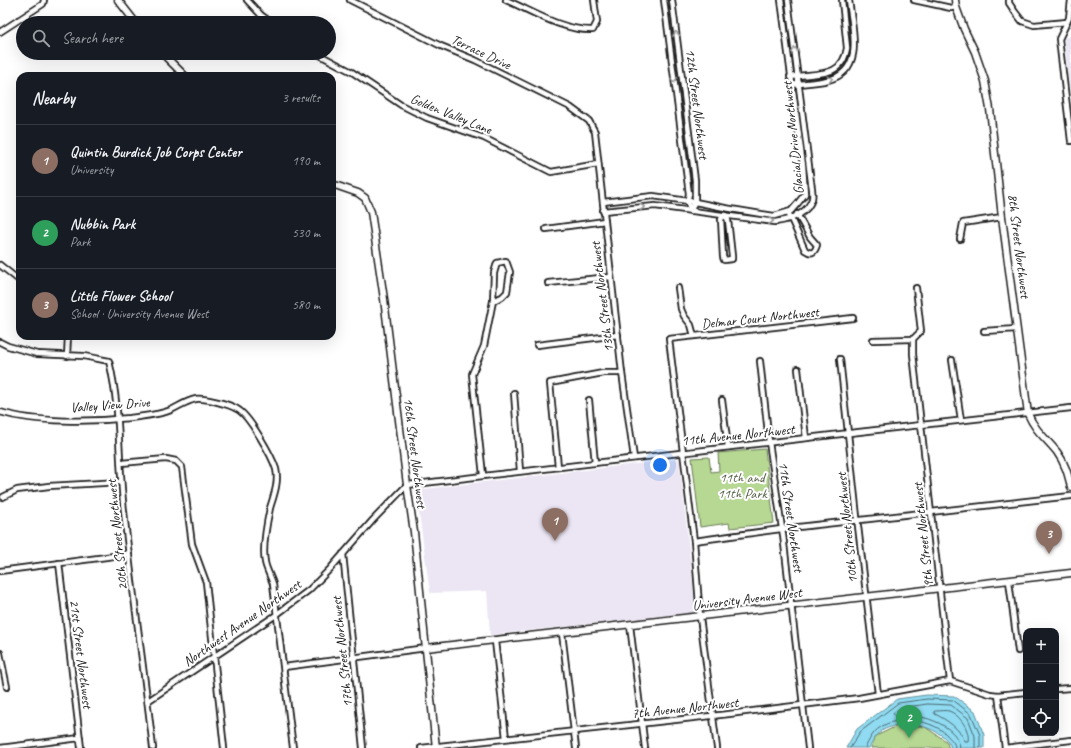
<!DOCTYPE html>
<html lang="en">
<head>
<meta charset="utf-8">
<style>
  body { margin:0; font-family:Caveat,sans-serif; background:#242831; color:#f1f3f6 }
  .controls { position:absolute; right:12px; bottom:12px; display:grid; overflow:hidden; border-radius:8px; box-shadow:0 4px 16px #0002 }
  .controls button { width:36px; height:36px; display:grid; place-items:center; padding:0; border:0; border-bottom:1px solid #363941; background:#171b24; color:#f1f3f6; font:20px sans-serif }
  .you { position:absolute; left:660px; top:465px; width:14px; height:14px; margin:-10px; border:3px solid #fff; border-radius:50%; background:#1a73e8; box-shadow:0 0 0 6px #1a73e833 }
  .badge { display:grid; place-items:center; width:26px; height:26px; border-radius:50%; background:#d1495b; color:#fff; font-size:13px; font-weight:700 }
  .pin { position:absolute; translate:-50% -33px; filter:drop-shadow(0 1px 2px #0008) }
  .pin::after { content:''; position:absolute; top:21px; width:14px; height:12px; background:inherit; clip-path:polygon(0 0,100% 0,50% 100%) }
  .list { margin:0; padding:0; list-style:none }
  h2 { display:flex; justify-content:space-between; align-items:center; height:52px; margin:0; padding:0 16px; font-size:17px }
  h2 small { font-size:13px; font-weight:400; color:#9ea1a6 }
  .list li { display:grid; grid-template-columns:26px 1fr auto; gap:12px; align-items:center; box-sizing:border-box; height:72px; padding:0 16px; border-top:1px solid #363941 }
  .list b { display:block; font-size:15px; white-space:nowrap }
  .list p { margin:0; font-size:13px; white-space:nowrap; color:#9ea1a6 }
  .list em { font-size:13px; font-style:normal; color:#9ea1a6 }
  .icon { flex:none; width:22px; height:22px; fill:none; stroke:currentColor; stroke-width:2; stroke-linecap:round; stroke-linejoin:round }
  .map { position:relative; flex:none; width:1071px; height:748px; overflow:hidden }
  .search { position:absolute; background:#171b24; box-shadow:0 4px 16px #0002; left:16px; top:16px; width:320px; height:44px; display:flex; align-items:center; gap:10px; box-sizing:border-box; padding:0 14px; border-radius:22px; color:#9ea1a6; font-size:15px }
  .panel { position:absolute; background:#171b24; box-shadow:0 4px 16px #0002; left:16px; top:72px; width:320px; height:268px; border-radius:12px }
  .map>svg:first-child { display:block }
</style>
</head>
<body>
<div class="map">
<svg width="1071" height="748" viewBox="0 0 1071 748">
  <rect width="100%" height="100%" fill="#fff"/>
  <filter id="ink" filterUnits="userSpaceOnUse"><feTurbulence type="fractalNoise" baseFrequency=".025" numOctaves="2"/><feDisplacementMap in="SourceGraphic" scale="8" xChannelSelector="R" yChannelSelector="G"/><feConvolveMatrix kernelMatrix="1 2 1 2 8 2 1 2 1" color-interpolation-filters="sRGB"/></filter>
  <g filter="url(#ink)">
    <g fill="#ece5f3">
      <path d="M1071 36V98L1064 38Z"/>
      <path d="M679 459 696 612 490 635 487 591 430 593 416 490Z"/>
    </g>
    <g fill="#b6d892" stroke="#697a57">
      <path d="M765 449 774 523 730 528 729 523 700 527 692 458 709 457 711 472 719 471 718 453Z"/>
      <path d="M901 724 925 727 946 741 949 748H871L876 736Z"/>
    </g>
    <path fill="#90dbf1" stroke="#628f9c" d="M927 695 954 696 975 711 984 735V748H951C948 732 915 721 900 724 896 725 890 727 885 729 877 733 873 741 869 748H846L857 729 897 699Z"/>
    <g fill="none" stroke-linecap="round" stroke-linejoin="round">
      <g stroke="#4a6871" stroke-width="1">
        <path d="M936 711C940 711 946 710 949 711 960 715 970 730 968 741H965C959 728 947 720 935 714L934 712Z"/>
        <path d="M850 748 860 732 898 703 927 699 953 700 971 714 980 735V748"/>
        <path d="M866 748C866 744 869 741 871 737 885 713 930 717 947 735 951 740 955 742 955 748"/>
        <path d="M960 748C959 724 915 711 895 716L893 713 901 708 927 704 951 705 968 718 975 736V748"/>
      </g>
      <defs>
        <g id="street">
          <path d="M247 0 261 15 272 23"/>
          <path d="M350 0 441 46 475 60 570 107 589 121 595 132 622 373 634 458"/>
          <path d="M506 0C534 12 563 31 593 30L597 22 594 0"/>
          <path d="M664 0 689 194 687 201 691 211"/>
          <path d="M672 0 695 180V200L691 211"/>
          <path d="M914 0 951 8 956 7"/>
          <path d="M1009 0V3L1015 12 1022 21 1034 25 1067 22"/>
          <path d="M1071 0 1069 18 1059 39 1071 141"/>
          <path d="M0 32 43 4 44 0"/>
          <path d="M316 53 352 72 401 105 427 118 484 138 551 172 598 164"/>
          <path d="M790 77C815 72 842 80 847 48L842 0"/>
          <path d="M791 85C804 83 816 83 828 80 866 71 852 27 849 0"/>
          <path d="M603 202 653 196 695 202 725 208 774 216 791 211 798 203 805 194 803 166 781 0"/>
          <path d="M603 211 655 206 775 222C789 220 807 215 812 199 813 194 812 187 811 182L788 0"/>
          <path d="M788 212 805 250C812 255 815 252 817 245L810 237 797 214"/>
          <path d="M725 215 728 220 732 256V259L724 260 723 257 721 219Z"/>
          <path d="M546 229 605 221"/>
          <path d="M960 239 963 223 1002 217"/>
          <path d="M506 261 510 272 507 292 502 297 493 301 494 273 497 263Z"/>
          <path d="M0 265 20 281"/>
          <path d="M548 283 611 277"/>
          <path d="M678 288 681 309 684 316 691 325 694 336"/>
          <path d="M916 288 921 331 913 339V354L950 681"/>
          <path d="M984 331 1017 329"/>
          <path d="M873 340 913 339"/>
          <path d="M0 342 8 346 37 354 84 356 109 361C121 409 118 461 124 511 132 590 144 669 153 748"/>
          <path d="M537 345 618 335"/>
          <path d="M67 356 68 336"/>
          <path d="M840 359 858 526 878 694"/>
          <path d="M952 360 961 420"/>
          <path d="M760 361 769 442 783 535 808 748"/>
          <path d="M798 369 806 438"/>
          <path d="M514 393 520 471"/>
          <path d="M589 400 595 463"/>
          <path d="M722 400 728 447"/>
          <path d="M0 412C37 423 91 422 130 418 143 416 159 415 171 410 180 406 186 401 196 399 205 398 229 404 237 409 249 415 272 456 276 469 279 482 274 495 270 508 267 522 262 547 265 562 266 569 271 577 273 584L293 748"/>
          <path d="M121 463 166 459 176 461 182 467 192 544 206 582 224 748"/>
          <path d="M558 467 550 383 603 373H622"/>
          <path d="M483 475 472 374 484 346 493 301"/>
          <path d="M3 497 17 490 49 486 121 482"/>
          <path d="M694 541 781 529 1071 496"/>
          <path d="M343 554 363 748"/>
          <path d="M59 563 81 748"/>
          <path d="M0 571 129 554"/>
          <path d="M1009 581 1018 651"/>
          <path d="M630 625 645 748"/>
          <path d="M562 633 576 748"/>
          <path d="M495 641 506 738"/>
          <path d="M0 653 7 687"/>
          <path d="M284 667 426 648"/>
          <path d="M1056 689 1071 688"/>
          <path d="M998 695 1005 748"/>
          <path d="M148 701 276 615 309 590 330 569 373 520 407 485 841 434 1071 408"/>
          <path d="M0 748 80 738"/>
          <path d="M421 748 729 714 859 698 950 681 990 694 998 695 1026 692"/>
          <path d="M717 748 700 617 694 541 669 339 853 318"/>
          <path d="M1005 748 1071 740"/>
        </g>
        <g id="secondary">
          <path d="M118 0 136 23"/>
          <path d="M955 0 956 7 964 29 975 52 985 81 990 109 1002 217 1028 414C1036 432 1045 437 1057 452 1065 463 1068 474 1071 487"/>
          <path d="M162 53 185 76"/>
          <path d="M332 184 358 193 365 198 371 212 384 299 407 485 414 532 436 748"/>
          <path d="M426 648 1071 573"/>
        </g>
      </defs>
      <use href="#street" stroke="#1c1c1c" stroke-width="8"/>
      <use href="#secondary" stroke="#1c1c1c" stroke-width="9"/>
      <use href="#street" stroke="#fff" stroke-width="4.5"/>
      <use href="#secondary" stroke="#fff" stroke-width="6"/>
    </g>
    <defs><path id="oneway-chevron" d="M-2-3.5L2.5 0L-2 3.5" fill="none" stroke-width="1.6" stroke-linecap="round" stroke-linejoin="round"/></defs>
    <g stroke="#999">
      <use href="#oneway-chevron" transform="translate(676 34) rotate(-97)"/>
      <use href="#oneway-chevron" transform="translate(795 50) rotate(-97)"/>
      <use href="#oneway-chevron" transform="translate(830 79) rotate(-15)"/>
      <use href="#oneway-chevron" transform="translate(674 80) rotate(84)"/>
      <use href="#oneway-chevron" transform="translate(642 207) rotate(-6)"/>
      <use href="#oneway-chevron" transform="translate(771 221) rotate(1)"/>
    </g>
  </g>
  <g text-anchor="middle" dominant-baseline="central" stroke-width="4" stroke-linejoin="round" paint-order="stroke">
    <g font-size="14" fill="#1c1c1c" stroke="#fff">
      <text transform="translate(481 52) rotate(25)">Terrace Drive</text>
      <text transform="translate(697 104) rotate(83)">12th Street Northwest</text>
      <text transform="translate(451 114) rotate(22)">Golden Valley Lane</text>
      <text transform="translate(793 138) rotate(-96)">Glacial Drive Northwest</text>
      <text transform="translate(1019 246) rotate(83)">8th Street Northwest</text>
      <text transform="translate(602 297) rotate(-97)">13th Street Northwest</text>
      <text transform="translate(760 318) rotate(-6)">Delmar Court Northwest</text>
      <text transform="translate(110 405) rotate(-4)">Valley View Drive</text>
      <text transform="translate(738 435) rotate(-6)">11th Avenue Northwest</text>
      <text transform="translate(415 453) rotate(83)">16th Street Northwest</text>
      <text transform="translate(791 517) rotate(82)">11th Street Northwest</text>
      <text transform="translate(847 528) rotate(-96)">10th Street Northwest</text>
      <text transform="translate(117 535) rotate(-96)">20th Street Northwest</text>
      <text transform="translate(923 535) rotate(-96)">9th Street Northwest</text>
      <text transform="translate(747 599) rotate(-7)">University Avenue West</text>
      <text transform="translate(242 623) rotate(-35)">Northwest Avenue Northwest</text>
      <text transform="translate(342 652) rotate(-96)">17th Street Northwest</text>
      <text transform="translate(81 654) rotate(83)">21st Street Northwest</text>
      <text transform="translate(685 708) rotate(-6)">7th Avenue Northwest</text>
    </g>
    <g font-size="14" fill="#525e45" stroke="#fff">
      <text x="742" y="477">11th and<tspan x="742" dy="16">11th Park</tspan></text>
    </g>
  </g>
</svg>
<div class="controls">
<button>+</button>
<button>−</button>
<button><svg class="icon" aria-label="locate" viewBox="0 0 24 24"><circle cx="12" cy="12" r="6"/><path d="M12 2v4M12 18v4M2 12h4M18 12h4"/></svg></button>
</div>
<div class="you"></div>
<div class="pin badge" style="left:555px;top:541px;background:#8d6e63">1</div>
<div class="pin badge" style="left:909px;top:738px;background:#2e9e5b">2</div>
<div class="pin badge" style="left:1049px;top:554px;background:#8d6e63">3</div>
<div class="search"><svg class="icon" aria-label="search" viewBox="0 0 24 24"><circle cx="10" cy="10" r="6"/><path d="M15 15l6 6"/></svg>Search here</div>
<section class="panel">
<h2>Nearby<small>3 results</small></h2>
<ul class="list">
<li><span class="badge" style="background:#8d6e63">1</span><div><b>Quintin Burdick Job Corps Center</b><p>University</p></div><em>190 m</em></li>
<li><span class="badge" style="background:#2e9e5b">2</span><div><b>Nubbin Park</b><p>Park</p></div><em>530 m</em></li>
<li><span class="badge" style="background:#8d6e63">3</span><div><b>Little Flower School</b><p>School · University Avenue West</p></div><em>580 m</em></li>
</ul>
</section>
</div>
</body>
</html>
